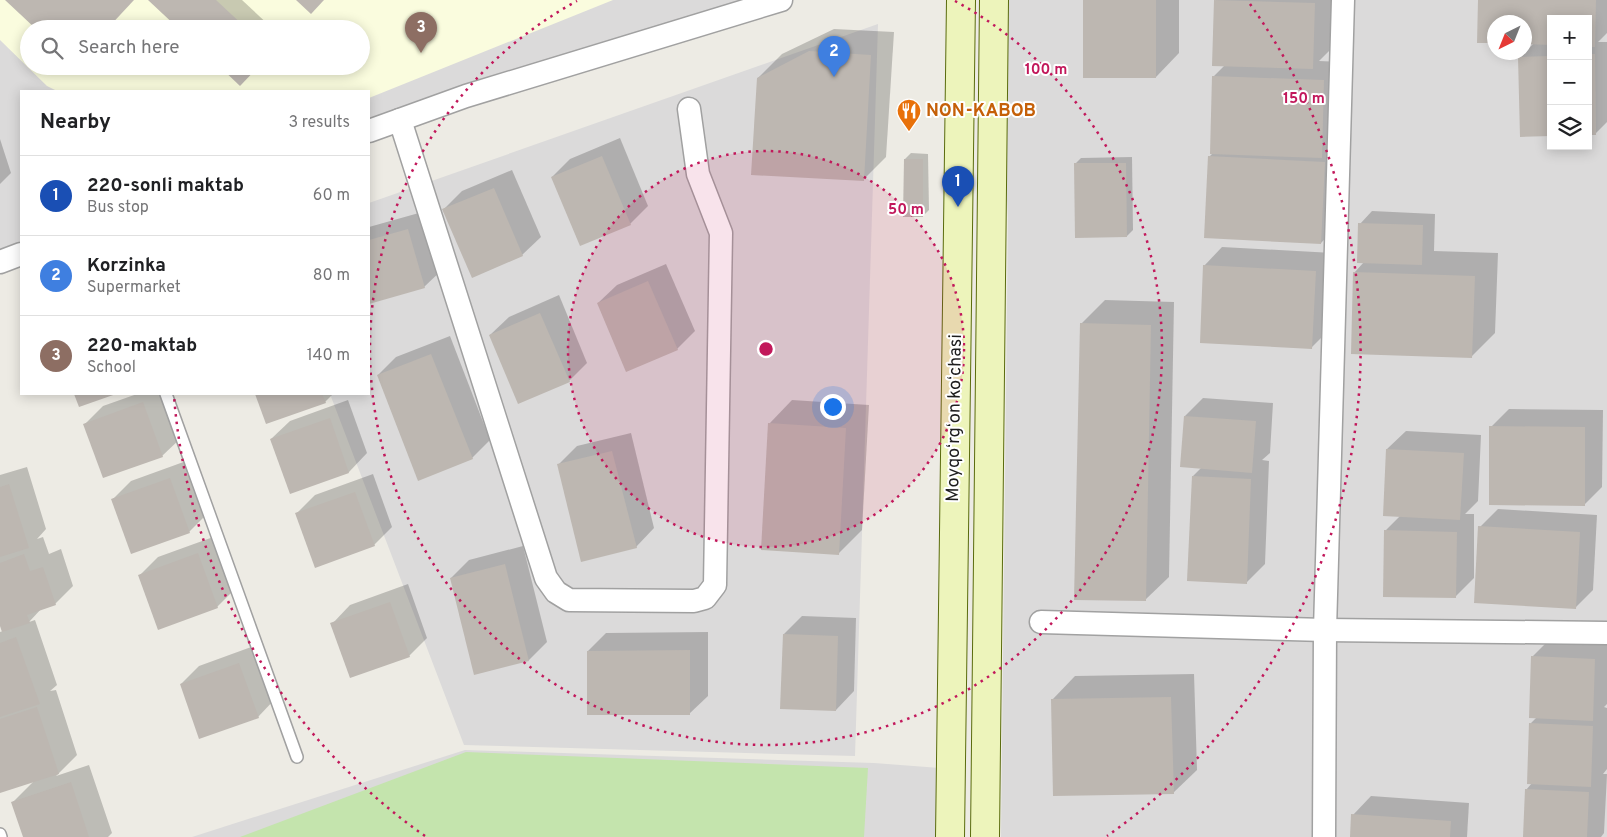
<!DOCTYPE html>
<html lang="en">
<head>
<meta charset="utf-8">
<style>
  body { margin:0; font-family:Overpass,sans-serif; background:#f2f2f2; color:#202124 }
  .controls { position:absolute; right:15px; top:15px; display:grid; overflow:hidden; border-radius:0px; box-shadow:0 2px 12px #0003 }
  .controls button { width:45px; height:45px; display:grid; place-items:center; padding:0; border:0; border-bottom:1px solid #e0e0e0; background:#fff; color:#202124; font:25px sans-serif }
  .compass { position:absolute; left:1487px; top:15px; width:45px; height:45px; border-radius:50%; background:#fff; box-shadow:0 2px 12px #0003; rotate:223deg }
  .you { position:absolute; left:832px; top:406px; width:18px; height:18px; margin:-12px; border:4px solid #fff; border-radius:50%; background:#1a73e8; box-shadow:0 0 0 8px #1a73e833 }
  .badge { display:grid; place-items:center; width:32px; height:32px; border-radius:50%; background:#111827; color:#fff; font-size:16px; font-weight:700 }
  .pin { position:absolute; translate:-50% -41px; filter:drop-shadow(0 1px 2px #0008) }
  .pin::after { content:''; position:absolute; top:26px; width:18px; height:15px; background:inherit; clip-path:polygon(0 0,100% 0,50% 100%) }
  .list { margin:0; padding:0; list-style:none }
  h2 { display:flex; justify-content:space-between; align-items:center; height:65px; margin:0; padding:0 20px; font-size:21px }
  h2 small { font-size:16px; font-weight:400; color:#757577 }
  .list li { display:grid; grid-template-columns:32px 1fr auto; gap:15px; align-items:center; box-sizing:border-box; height:80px; padding:0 20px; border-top:1px solid #e0e0e0 }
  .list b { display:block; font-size:19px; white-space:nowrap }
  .list p { margin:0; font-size:16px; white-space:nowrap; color:#757577 }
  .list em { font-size:16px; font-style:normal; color:#757577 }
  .icon { flex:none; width:28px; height:28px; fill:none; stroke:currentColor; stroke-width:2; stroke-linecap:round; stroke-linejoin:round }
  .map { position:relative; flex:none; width:1607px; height:837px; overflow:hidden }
  .search { position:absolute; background:#fff; box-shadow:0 2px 12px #0003; left:20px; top:20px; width:350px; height:55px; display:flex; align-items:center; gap:12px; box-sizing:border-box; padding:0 18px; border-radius:28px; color:#757577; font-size:19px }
  .panel { position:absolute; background:#fff; box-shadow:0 2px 12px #0003; left:20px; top:90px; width:350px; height:305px; border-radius:0px }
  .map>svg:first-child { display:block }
</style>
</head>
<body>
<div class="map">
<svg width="1607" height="837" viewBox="0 0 1607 837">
  <rect width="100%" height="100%" fill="#edebe4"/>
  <g fill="#dbdada" fill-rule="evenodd">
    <path d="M0 0H781L369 131V91H21V254L0 262ZM29 29H361V66H29Z"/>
    <path d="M995 0H1607V837H1001L1008 217ZM1551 19H1588V146H1551ZM1494 22H1524V52H1494Z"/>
    <path d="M878 24 855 756 464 745 330 394H369V203Z"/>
    <path d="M465 750 874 763 966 770 962 837H192Z"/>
  </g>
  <path fill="#fafcde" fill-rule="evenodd" d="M0 0H613L369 98V91H57L47 86 0 40ZM29 29H361V66H29Z"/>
  <path fill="#c4e4ad" d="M466 752 868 768 864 837H240Z"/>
  <g fill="#0003">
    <path d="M150 0H242L273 29H181Z"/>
    <path d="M1084 0H1179V53L1156 77Z"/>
    <path d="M1216 0H1332L1331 49 1319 61 1342 62 1344 219 1321 243 1209 157 1213 153V77L1225 65Z"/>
    <path d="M1480 0H1607V33L1598 42H1607V122L1595 134H1588V19H1551V135L1520 58 1534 43 1524 22H1494V42H1478Z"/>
    <path d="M834 29 894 32 886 157 863 180 758 78 782 54Z"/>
    <path d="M620 138 648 206 630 224 552 177 570 159Z"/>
    <path d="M0 139 11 173 0 184Z"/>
    <path d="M911 153 928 154 929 210 923 216 905 159Z"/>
    <path d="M1132 157 1133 230 1127 236 1075 164 1081 158Z"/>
    <path d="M512 170 541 237 522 255 444 209 462 191Z"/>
    <path d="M426 211 443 269 424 287 369 303V227Z"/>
    <path d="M1372 211 1435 214 1434 251 1498 253 1495 333 1472 356 1354 273 1364 262 1360 224Z"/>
    <path d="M1222 247 1333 253 1330 329 1312 347 1204 266Z"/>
    <path d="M666 264 695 331 677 349 598 303 617 285Z"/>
    <path d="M559 295 587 363 569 381 490 335 509 317Z"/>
    <path d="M1105 300 1174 302 1169 577 1145 600 1081 324Z"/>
    <path d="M450 336 490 440 472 458 378 375 396 357Z"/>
    <path d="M137 394H164L181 438 162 456 85 424 103 406Z"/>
    <path d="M256 394H333L325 402 267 423Z"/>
    <path d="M1203 398 1273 403 1270 453 1262 460 1269 461 1265 564 1247 582 1193 476 1202 467 1185 416Z"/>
    <path d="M348 400 367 453 349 472 291 492 271 439 290 421Z"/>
    <path d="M792 400 869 405 862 530 838 554 769 424Z"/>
    <path d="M1509 409 1603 410 1602 487 1584 505 1491 427Z"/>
    <path d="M1406 431 1481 435 1478 501 1465 514H1474V578L1455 597 1385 531 1400 516 1387 449Z"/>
    <path d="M631 433 654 528 636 547 558 465 577 446Z"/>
    <path d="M189 460 208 513 189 532 112 500 131 481Z"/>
    <path d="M27 467 46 529 37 539 43 537 49 554 61 549 73 586 55 604 42 608 29 622 35 620 57 685 50 691 56 690 77 755 56 776 89 765 112 833 108 837H24L12 803 34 781 0 792V632L3 631 0 622V475Z"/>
    <path d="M373 474 392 527 374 545 297 513 315 495Z"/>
    <path d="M1498 509 1597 515 1593 590 1575 608 1480 527Z"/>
    <path d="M216 536 235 589 217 607 140 575 158 557Z"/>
    <path d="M523 546 547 642 529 660 475 673 451 578 469 560Z"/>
    <path d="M408 584 427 638 409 656 332 624 350 605Z"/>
    <path d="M802 616 856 618 854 691 836 710 784 634Z"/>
    <path d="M708 632V696L689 714 588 651 606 633Z"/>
    <path d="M1550 639 1607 641V704L1604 707 1607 708V769L1603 774H1607L1604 833 1601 837H1524L1526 790 1532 783 1531 723 1537 717 1532 657Z"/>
    <path d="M257 645 276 698 258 717 181 684 199 666Z"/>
    <path d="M1194 674 1197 770 1173 793 1052 700 1075 676Z"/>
    <path d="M1371 796 1469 803 1467 837H1351L1353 815Z"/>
  </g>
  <g fill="#bdb7b1">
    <path d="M5 0H134L107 29H36Z"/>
    <path d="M148 0H216L247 29H179Z"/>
    <path d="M296 0H324L311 14Z"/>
    <rect x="1083" y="0" width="73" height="78"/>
    <path d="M1214 0 1315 3 1313 69 1212 66Z"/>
    <path d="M1478 0H1596L1595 47H1588V19H1551V45L1524 44V22H1494V43H1477Z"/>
    <path d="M809 51 871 55 864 181 751 175 757 78Z"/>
    <path d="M1588 54H1595L1596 135H1588Z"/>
    <path d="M1551 56V136L1520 137 1518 57Z"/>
    <path d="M219 66H259L240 86Z"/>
    <path d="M1212 76 1324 80 1322 158 1210 154Z"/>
    <path d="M602 156 631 225 580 246 551 177Z"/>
    <path d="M1208 156 1325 162 1321 244 1204 238Z"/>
    <path d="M904 159H923V217H903Z"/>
    <path d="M1074 163H1126L1127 237 1075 238Z"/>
    <path d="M494 188 523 256 472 278 442 209Z"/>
    <path d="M1358 223 1423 225 1422 265 1357 263Z"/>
    <path d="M408 229 425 288 369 304V240Z"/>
    <path d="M1203 265 1316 271 1312 349 1200 343Z"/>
    <path d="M1353 272 1475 276 1472 358 1351 354Z"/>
    <path d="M648 281 678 350 626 372 597 303Z"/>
    <path d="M540 313 570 382 518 404 489 335Z"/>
    <path d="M1080 323 1151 325 1146 601 1074 600Z"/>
    <path d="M431 354 473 459 418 481 377 375Z"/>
    <path d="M74 394H116L79 407Z"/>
    <path d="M255 394H322L326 403 266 424Z"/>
    <path d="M143 402 163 457 103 478 83 424Z"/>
    <path d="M1184 416 1256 421 1252 473 1180 467Z"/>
    <path d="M330 418 349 473 290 494 270 439Z"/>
    <path d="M768 423 846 428 839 555 761 550Z"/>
    <path d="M1489 426 1585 427V506L1489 505Z"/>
    <path d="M1386 449 1464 453 1460 520 1383 516Z"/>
    <path d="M612 451 637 548 581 562 557 464Z"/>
    <path d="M1192 476 1251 479 1247 584 1187 581Z"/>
    <path d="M170 478 190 533 131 554 111 499Z"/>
    <path d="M9 484 29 548 0 557V487Z"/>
    <path d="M355 492 375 546 315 568 295 513Z"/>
    <path d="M1478 526 1580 532 1576 609 1474 603Z"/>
    <path d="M1384 530 1457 532 1456 598 1383 597Z"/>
    <path d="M198 553 218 608 158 630 138 575Z"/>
    <path d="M24 554 30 571 43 567 56 605 27 615 30 623 2 632 0 626V563Z"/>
    <path d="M505 564 529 661 474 675 450 578Z"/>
    <path d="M390 602 410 657 350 678 330 623Z"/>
    <path d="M783 634 838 636 836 711 780 709Z"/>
    <path d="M16 637 40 704 0 717V643Z"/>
    <path d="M690 650V715H587V651Z"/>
    <path d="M1531 656 1595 659 1593 721 1529 718Z"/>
    <path d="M239 663 259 718 199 739 180 684Z"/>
    <path d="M1171 697 1174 794 1053 796 1051 699Z"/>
    <path d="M37 707 59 774 0 793V719Z"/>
    <path d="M1529 723 1593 726 1591 787 1527 784Z"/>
    <path d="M71 782 89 837H23L11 802Z"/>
    <path d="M1525 789 1589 792 1587 837H1523Z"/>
    <path d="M1351 814 1451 821 1450 837H1350Z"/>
  </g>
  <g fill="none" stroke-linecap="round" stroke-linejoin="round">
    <defs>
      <g id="service">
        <path d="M166 394 297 757"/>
        <path d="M0 834 1 837"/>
      </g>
      <g id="minor">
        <path d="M400 120 546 578 556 592 569 600 694 601 705 598 715 585 721 233 698 174 689 109"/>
        <path d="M369 131 466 96 781 0"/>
        <path d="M0 262 21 254"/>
        <path d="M1041 622 1325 630 1607 633"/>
        <path d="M1324 837 1325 630 1343 0"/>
      </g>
      <g id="secondary">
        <path d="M950 837 961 0"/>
        <path d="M985 837 994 0"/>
      </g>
    </defs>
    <use href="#service" stroke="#a1a1a1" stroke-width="14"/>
    <use href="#minor" stroke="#a1a1a1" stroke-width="25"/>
    <use href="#secondary" stroke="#5a6b0d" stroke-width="30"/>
    <use href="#service" stroke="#fff" stroke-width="11"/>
    <use href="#minor" stroke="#fff" stroke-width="22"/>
    <use href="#secondary" stroke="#edf4bb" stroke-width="28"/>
  </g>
  <circle cx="766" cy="349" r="198" fill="#c2185b" fill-opacity=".12"/>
  <g fill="none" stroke="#c2185b" stroke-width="2.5" stroke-dasharray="2.5 5">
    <circle cx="766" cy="349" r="198"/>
    <path d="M955 1A396 396 0 1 1 577 1"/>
    <path d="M425 836A594 594 0 0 1 174 396M1250 4A594 594 0 0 1 1107 836"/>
  </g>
  <defs>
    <symbol id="restaurant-pin" viewBox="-11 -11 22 30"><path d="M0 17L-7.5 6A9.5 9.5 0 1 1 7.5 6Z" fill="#e8710a" stroke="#fff"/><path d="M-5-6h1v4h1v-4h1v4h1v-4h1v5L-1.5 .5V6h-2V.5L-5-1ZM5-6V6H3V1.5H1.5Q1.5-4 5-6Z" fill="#fff"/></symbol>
  </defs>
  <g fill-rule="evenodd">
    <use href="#restaurant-pin" x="895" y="97" width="28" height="38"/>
  </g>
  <g text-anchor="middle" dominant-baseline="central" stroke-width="4" stroke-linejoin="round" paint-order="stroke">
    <g font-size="18" font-weight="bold" fill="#c56008" stroke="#fff" text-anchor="start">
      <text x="926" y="111">NON-KABOB</text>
    </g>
    <g font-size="18" fill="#1d1d1d" stroke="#fff">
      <text transform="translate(955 418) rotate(-89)">Moyqoʻrgʻon koʻchasi</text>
    </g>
  </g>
  <circle cx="766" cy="349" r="8" fill="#c2185b" stroke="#fff" stroke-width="2.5"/>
  <g font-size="15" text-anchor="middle" font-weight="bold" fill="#c2185b" stroke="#fff" stroke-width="4" stroke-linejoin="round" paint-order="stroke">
    <text x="1046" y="74">100 m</text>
    <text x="1304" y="103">150 m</text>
    <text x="906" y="214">50 m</text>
  </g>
</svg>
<div class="controls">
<button>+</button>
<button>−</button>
<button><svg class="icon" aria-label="layers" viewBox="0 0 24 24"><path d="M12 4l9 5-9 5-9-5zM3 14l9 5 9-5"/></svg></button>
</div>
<svg class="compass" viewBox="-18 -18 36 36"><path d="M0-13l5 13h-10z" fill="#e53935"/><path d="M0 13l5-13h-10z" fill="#757577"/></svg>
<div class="you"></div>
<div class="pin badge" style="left:958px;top:207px;background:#1a4fb4">1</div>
<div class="pin badge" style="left:834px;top:77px;background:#3f7fe0">2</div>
<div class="pin badge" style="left:421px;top:53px;background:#8d6e63">3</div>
<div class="search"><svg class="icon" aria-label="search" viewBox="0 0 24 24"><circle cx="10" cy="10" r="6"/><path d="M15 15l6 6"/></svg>Search here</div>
<section class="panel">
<h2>Nearby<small>3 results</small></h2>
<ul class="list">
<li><span class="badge" style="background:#1a4fb4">1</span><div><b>220-sonli maktab</b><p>Bus stop</p></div><em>60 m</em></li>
<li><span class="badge" style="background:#3f7fe0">2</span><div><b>Korzinka</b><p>Supermarket</p></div><em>80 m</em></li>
<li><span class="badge" style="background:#8d6e63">3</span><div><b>220-maktab</b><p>School</p></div><em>140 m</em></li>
</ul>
</section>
</div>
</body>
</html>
